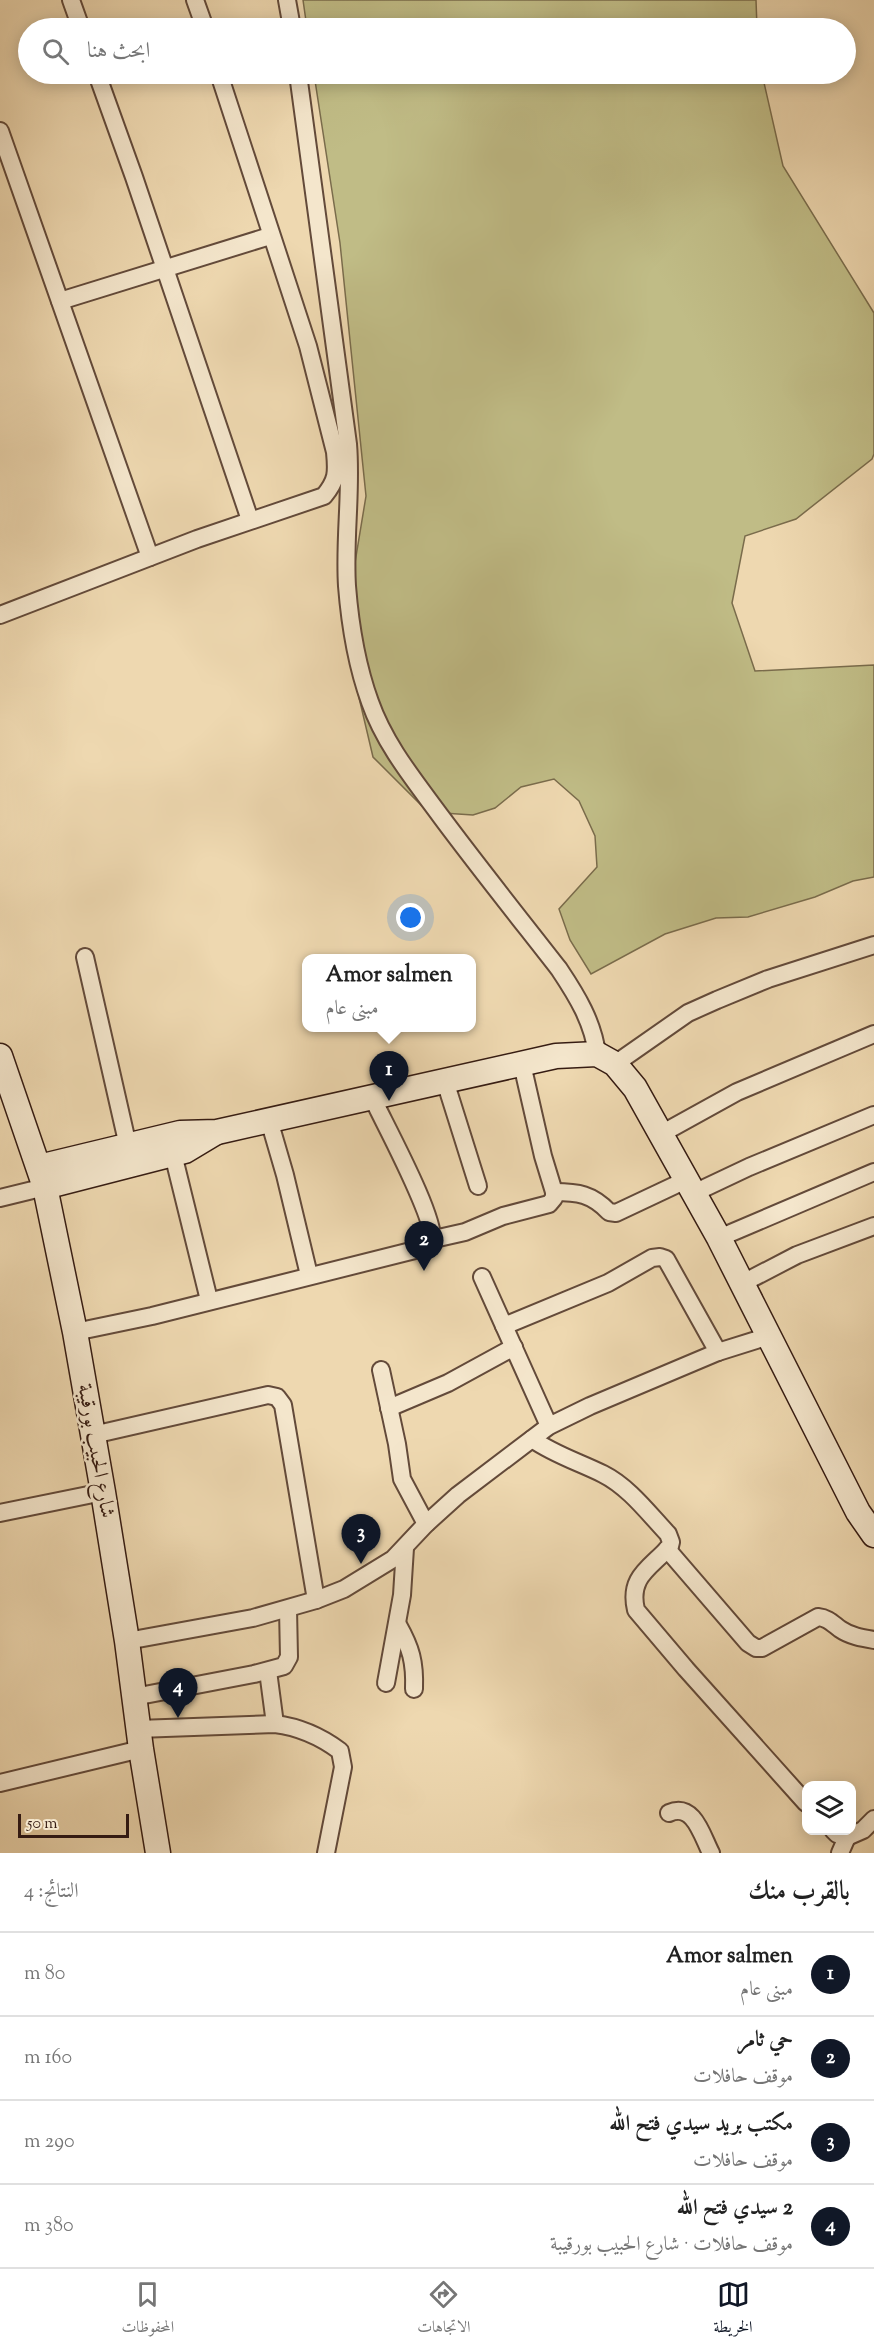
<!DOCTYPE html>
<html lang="ar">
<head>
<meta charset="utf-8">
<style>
  body { margin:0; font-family:"Sorts Mill Goudy",Amiri,serif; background:#f2f2f2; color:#222; direction:rtl }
  .controls { position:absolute; right:18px; bottom:18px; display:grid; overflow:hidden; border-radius:12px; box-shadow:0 3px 15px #0003 }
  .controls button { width:54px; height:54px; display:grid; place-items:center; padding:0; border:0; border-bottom:2px solid #e0e0e0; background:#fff; color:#222; font:30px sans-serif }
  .scale { position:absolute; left:18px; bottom:15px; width:111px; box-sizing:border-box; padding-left:6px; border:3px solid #351b12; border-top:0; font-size:16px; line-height:21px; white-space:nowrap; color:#351b12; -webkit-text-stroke:4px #f4e6cc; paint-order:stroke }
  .you { position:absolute; left:411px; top:918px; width:21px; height:21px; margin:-15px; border:4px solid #fff; border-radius:50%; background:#1a73e8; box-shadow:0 0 0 9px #1a73e833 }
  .badge { display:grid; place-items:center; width:39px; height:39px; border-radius:50%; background:#111827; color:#fff; font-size:20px; font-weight:700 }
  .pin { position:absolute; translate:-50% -50px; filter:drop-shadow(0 2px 3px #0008) }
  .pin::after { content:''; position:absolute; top:32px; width:21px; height:18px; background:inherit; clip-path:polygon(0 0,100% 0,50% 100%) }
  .popup { position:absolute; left:302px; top:954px; width:174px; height:78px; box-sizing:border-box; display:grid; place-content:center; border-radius:12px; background:#fff; filter:drop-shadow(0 2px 4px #0005); font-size:20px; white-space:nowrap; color:#767676 }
  .popup b { font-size:22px; color:#222 }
  .popup::after { content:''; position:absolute; left:50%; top:100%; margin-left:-12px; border:12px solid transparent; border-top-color:#fff }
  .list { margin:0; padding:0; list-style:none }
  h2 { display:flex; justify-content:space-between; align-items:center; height:78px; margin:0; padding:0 24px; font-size:26px }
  h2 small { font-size:20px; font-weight:400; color:#767676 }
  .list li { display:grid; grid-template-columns:39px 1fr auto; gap:18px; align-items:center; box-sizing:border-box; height:84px; padding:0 24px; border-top:2px solid #e0e0e0 }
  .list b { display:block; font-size:22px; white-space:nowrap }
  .list p { margin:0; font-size:20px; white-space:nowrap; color:#767676 }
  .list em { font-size:20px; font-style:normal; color:#767676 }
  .icon { flex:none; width:33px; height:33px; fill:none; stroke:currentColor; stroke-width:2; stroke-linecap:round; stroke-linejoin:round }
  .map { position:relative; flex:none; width:874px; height:1853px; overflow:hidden; direction:ltr }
  .search { position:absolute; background:#fff; box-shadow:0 3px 15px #0003; left:18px; right:18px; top:18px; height:66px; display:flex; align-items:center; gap:15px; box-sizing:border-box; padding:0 21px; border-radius:33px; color:#767676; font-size:22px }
  .sheet { height:414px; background:#fff }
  nav { display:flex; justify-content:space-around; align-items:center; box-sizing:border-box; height:84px; border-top:2px solid #e0e0e0; background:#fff; font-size:16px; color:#767676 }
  nav a { display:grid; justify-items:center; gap:3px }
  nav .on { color:#111827 }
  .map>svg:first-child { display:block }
</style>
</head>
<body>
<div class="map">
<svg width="874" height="1853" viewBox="0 0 874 1853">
  <rect width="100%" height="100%" fill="#eed8b0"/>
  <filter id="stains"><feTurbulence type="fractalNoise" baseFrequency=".00333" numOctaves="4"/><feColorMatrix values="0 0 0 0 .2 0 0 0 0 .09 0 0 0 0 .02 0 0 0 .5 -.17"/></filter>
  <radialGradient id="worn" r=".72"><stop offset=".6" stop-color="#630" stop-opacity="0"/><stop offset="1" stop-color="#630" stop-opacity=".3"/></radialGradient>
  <g fill="#c0bc86" stroke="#7a6c4c" stroke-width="1.5">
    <path d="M303 0H756L757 28H307Z"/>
    <path d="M314 74H762L783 166 874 313V454L872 459 796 519 745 536 732 603 755 671 874 665V877L853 881 815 897 748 917 716 918 665 934 591 974 570 940 559 909 597 867 595 836 579 801 554 779 521 787 495 808 473 815 428 812 373 757 348 651V605L366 496 340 243Z"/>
  </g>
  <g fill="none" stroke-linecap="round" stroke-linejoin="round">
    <defs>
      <g id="street">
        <path d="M71 0 81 28"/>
        <path d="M195 0 205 28"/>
        <path d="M287 0 292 28"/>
        <path d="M97 74 134 177 250 520"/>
        <path d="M298 74 348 444C352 491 344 538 347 586 350 624 357 666 370 702 385 745 415 781 442 818 480 869 520 919 559 969 577 996 593 1022 597 1054"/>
        <path d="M0 131 150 557"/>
        <path d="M60 301 270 236"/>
        <path d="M0 615 197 539 324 496C337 480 337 473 335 452L308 346 219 74"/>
        <path d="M85 957 128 1146"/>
        <path d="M615 1064 688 1013 717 1000 768 979 874 945"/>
        <path d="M445 1081 478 1186"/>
        <path d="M269 1120 285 1175 309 1275"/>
        <path d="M661 1134 737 1092 874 1034"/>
        <path d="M173 1154 209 1300"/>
        <path d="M554 1192C578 1192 592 1194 609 1212L616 1213 686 1180"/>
        <path d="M694 1193 749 1167 874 1115"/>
        <path d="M0 1198 45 1187"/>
        <path d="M719 1238 874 1172"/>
        <path d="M434 1239 465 1232 503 1216 549 1204 554 1198V1192L543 1156 522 1064"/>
        <path d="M482 1277 549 1426"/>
        <path d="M743 1283 797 1255 874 1226"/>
        <path d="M504 1326 608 1283 652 1258 660 1257 666 1259 718 1352"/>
        <path d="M75 1332 152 1316 427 1247 432 1244C439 1223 384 1123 372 1097"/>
        <path d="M381 1370 397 1444 402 1479 426 1524"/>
        <path d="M389 1408 448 1383 514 1347"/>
        <path d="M93 1435 268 1395 277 1397 283 1405 316 1600"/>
        <path d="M532 1439C555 1455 579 1462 603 1474 629 1487 649 1514 668 1534L671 1542 670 1546C651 1568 628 1576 636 1610L686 1669 806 1803"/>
        <path d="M0 1513 103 1492"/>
        <path d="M667 1549 748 1643 756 1648H762L818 1617C828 1618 832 1623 840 1629 850 1636 862 1638 874 1640"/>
        <path d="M398 1625C411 1648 415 1662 414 1689"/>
        <path d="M127 1641 253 1618 316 1600 344 1589 393 1559 426 1524 458 1495 549 1426 590 1406 718 1352 769 1336"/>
        <path d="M268 1671 275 1724"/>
        <path d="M386 1683 402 1595 405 1548"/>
        <path d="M134 1697 254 1674 284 1666 289 1657 288 1609"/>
        <path d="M138 1729 275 1724C299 1727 320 1736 340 1751L343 1767 326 1853"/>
        <path d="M0 1783 141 1749"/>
        <path d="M669 1813C694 1802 702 1836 711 1853"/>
        <path d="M833 1830 837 1834 847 1837 863 1830 874 1819"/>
        <path d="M840 1853 847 1837"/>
      </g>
      <g id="secondary">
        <path d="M0 1056 45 1187 75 1332 103 1492 127 1641 141 1749 158 1853"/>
        <path d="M39 1167 180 1133 217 1132 556 1056 597 1054 615 1064 635 1088 719 1238 858 1512 874 1535"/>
        <path d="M45 1187 185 1151 215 1133"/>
      </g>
    </defs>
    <use href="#street" stroke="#634a3a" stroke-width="20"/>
    <use href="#secondary" stroke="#351b12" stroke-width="27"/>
    <use href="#street" stroke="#f4e6cc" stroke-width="16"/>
    <use href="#secondary" stroke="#f4e6cc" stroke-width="24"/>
  </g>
  <g text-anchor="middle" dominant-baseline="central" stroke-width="5" stroke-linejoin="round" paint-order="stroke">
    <g font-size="21" fill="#351b12" stroke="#f4e6cc">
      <text transform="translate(95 1451) rotate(80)">شارع الحبيب بورقيبة</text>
    </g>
  </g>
  <rect width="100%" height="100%" filter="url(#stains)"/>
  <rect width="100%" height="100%" fill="url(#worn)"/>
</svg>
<div class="controls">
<button><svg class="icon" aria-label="layers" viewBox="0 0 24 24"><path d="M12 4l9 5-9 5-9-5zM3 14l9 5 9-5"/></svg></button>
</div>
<div class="scale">50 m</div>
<div class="you"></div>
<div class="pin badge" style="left:389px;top:1101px">1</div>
<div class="popup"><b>Amor salmen</b>مبنى عام</div>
<div class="pin badge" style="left:424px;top:1271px">2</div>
<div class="pin badge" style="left:361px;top:1564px">3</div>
<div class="pin badge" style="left:178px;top:1718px">4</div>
<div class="search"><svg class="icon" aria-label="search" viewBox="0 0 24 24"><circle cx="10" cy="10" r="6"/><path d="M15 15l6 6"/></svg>ابحث هنا</div>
</div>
<section class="sheet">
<h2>بالقرب منك<small>النتائج: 4</small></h2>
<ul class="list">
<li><span class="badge">1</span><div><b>Amor salmen</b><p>مبنى عام</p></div><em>80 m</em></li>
<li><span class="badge">2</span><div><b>حي ثامر</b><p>موقف حافلات</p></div><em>160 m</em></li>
<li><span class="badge">3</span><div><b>مكتب بريد سيدي فتح الله</b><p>موقف حافلات</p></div><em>290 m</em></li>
<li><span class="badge">4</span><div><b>2 سيدي فتح الله</b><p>موقف حافلات · شارع الحبيب بورقيبة</p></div><em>380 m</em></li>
</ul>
</section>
<nav>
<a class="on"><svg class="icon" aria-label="map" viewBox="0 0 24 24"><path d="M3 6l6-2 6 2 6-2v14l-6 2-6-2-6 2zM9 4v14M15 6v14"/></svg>الخريطة</a>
<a><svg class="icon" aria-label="directions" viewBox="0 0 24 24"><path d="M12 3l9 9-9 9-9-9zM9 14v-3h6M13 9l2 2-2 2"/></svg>الاتجاهات</a>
<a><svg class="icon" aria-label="saved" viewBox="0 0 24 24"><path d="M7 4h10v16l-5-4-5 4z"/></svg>المحفوظات</a>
</nav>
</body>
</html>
